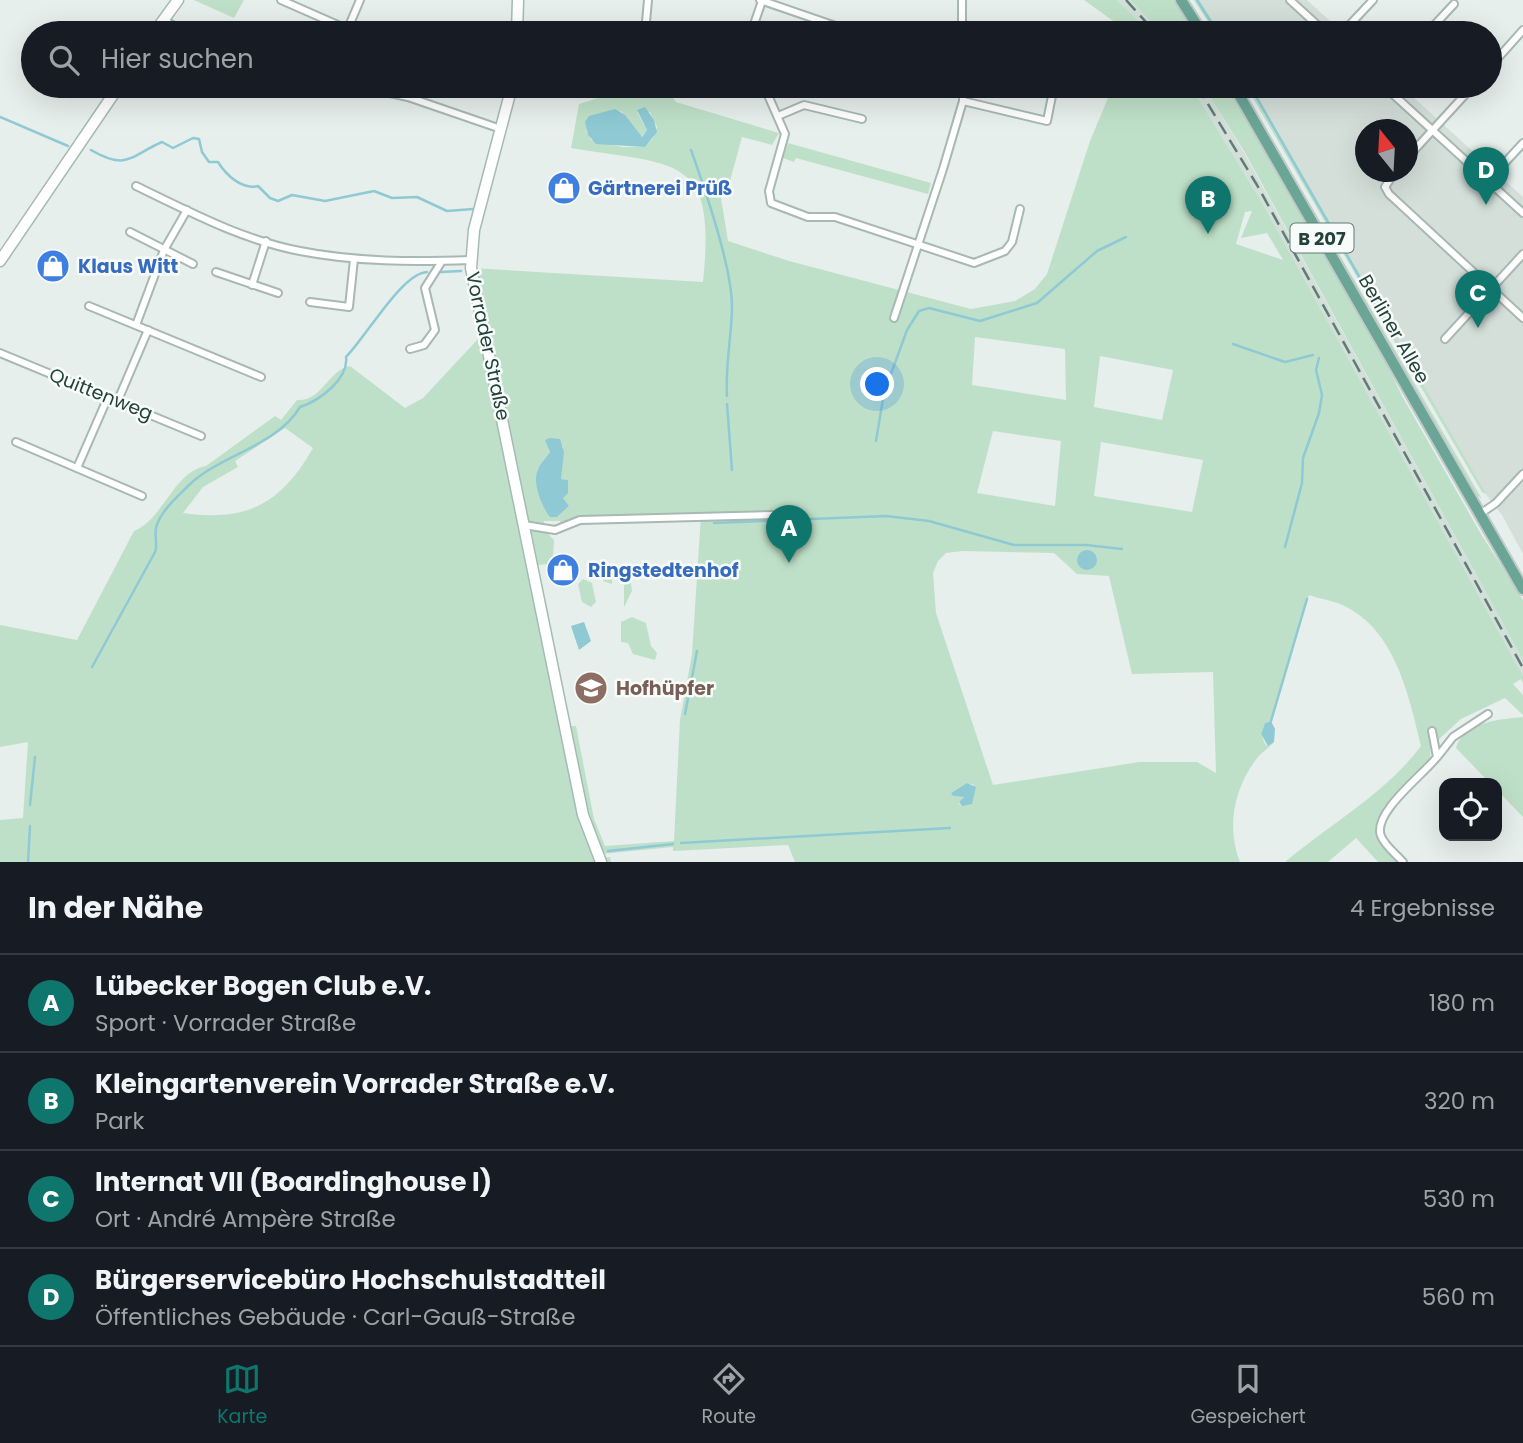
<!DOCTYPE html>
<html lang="de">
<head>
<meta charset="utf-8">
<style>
  body { margin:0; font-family:Poppins,sans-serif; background:#242831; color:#f1f3f6 }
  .controls { position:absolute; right:21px; bottom:21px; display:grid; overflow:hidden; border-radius:14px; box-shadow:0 7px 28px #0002 }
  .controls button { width:63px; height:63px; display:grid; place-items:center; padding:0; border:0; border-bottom:2px solid #363941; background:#171b24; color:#f1f3f6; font:35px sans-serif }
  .compass { position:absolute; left:1355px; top:119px; width:63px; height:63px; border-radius:50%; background:#171b24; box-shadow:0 7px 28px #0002; rotate:342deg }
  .you { position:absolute; left:878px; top:385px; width:24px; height:24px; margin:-18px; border:5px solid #fff; border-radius:50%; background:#1a73e8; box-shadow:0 0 0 10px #1a73e833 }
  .badge { display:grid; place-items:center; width:46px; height:46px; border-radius:50%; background:#0f766e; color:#fff; font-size:23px; font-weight:700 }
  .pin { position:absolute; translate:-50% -58px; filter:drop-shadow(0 2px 4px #0008) }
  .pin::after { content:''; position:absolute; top:37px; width:24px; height:21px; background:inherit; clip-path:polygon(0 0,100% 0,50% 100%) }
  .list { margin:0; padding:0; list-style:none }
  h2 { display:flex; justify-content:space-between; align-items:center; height:91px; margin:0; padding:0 28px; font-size:30px }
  h2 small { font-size:23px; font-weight:400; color:#9ea1a6 }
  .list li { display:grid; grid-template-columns:46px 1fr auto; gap:21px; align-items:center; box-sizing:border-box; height:98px; padding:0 28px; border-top:2px solid #363941 }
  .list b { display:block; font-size:26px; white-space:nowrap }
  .list p { margin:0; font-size:23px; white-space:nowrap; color:#9ea1a6 }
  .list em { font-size:23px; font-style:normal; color:#9ea1a6 }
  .icon { flex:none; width:38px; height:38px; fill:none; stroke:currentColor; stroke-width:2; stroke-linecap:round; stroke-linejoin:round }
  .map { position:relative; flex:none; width:1523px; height:862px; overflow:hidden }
  .search { position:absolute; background:#171b24; box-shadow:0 7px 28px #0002; left:21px; right:21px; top:21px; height:77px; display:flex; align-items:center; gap:18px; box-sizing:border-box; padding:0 24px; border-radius:38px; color:#9ea1a6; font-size:26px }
  .sheet { height:483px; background:#171b24 }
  nav { display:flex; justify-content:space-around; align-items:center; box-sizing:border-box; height:98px; border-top:2px solid #363941; background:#171b24; font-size:19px; color:#9ea1a6 }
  nav a { display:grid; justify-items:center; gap:4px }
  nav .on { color:#0f766e }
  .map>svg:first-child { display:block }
</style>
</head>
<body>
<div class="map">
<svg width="1523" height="862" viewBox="0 0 1523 862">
  <rect width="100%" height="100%" fill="#e6efeb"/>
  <g fill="#d4dfda" fill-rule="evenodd">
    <path d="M1117 0H1130L1162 33H1151Z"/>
    <path d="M1200 0H1307L1343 33H1221Z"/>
    <path d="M1191 86H1203L1243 151 1523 660V676L1264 206Z"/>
    <path d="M1252 86H1401L1523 197V554L1502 515 1480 487ZM1366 130H1408V172H1366Z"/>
  </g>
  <g fill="#bfe0c8" fill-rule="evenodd">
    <path d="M194 0H244L234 18Z"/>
    <path d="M1084 0H1117L1151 33H1130Z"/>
    <path d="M1130 0H1176L1197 33H1162Z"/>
    <path d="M1194 0H1200L1221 33H1215Z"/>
    <path d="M637 86H665L676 102 779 133 772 145 742 137 727 192H720L728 241 789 261 971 309 1015 301 1035 289 1047 274 1090 141 1113 86H1191L1264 206 1523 676V683L1521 679 1513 684 1523 695V715L1505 698 1461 719 1438 740 1435 732 1431 735 1430 762 1377 819 1378 838 1398 862H1378L1356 838 1328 862H1285C1330 824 1385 794 1421 746 1409 696 1395 627 1340 604 1331 600 1319 599 1309 595L1271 721 1265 723 1261 734 1265 744 1268 746 1274 742C1269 748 1263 751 1258 757 1234 787 1226 827 1240 862H795L788 845 673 851V847L602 854 603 858 610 857 611 862H0V820L23 818 28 742 0 747V625L77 640 134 531C163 520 173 472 206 466L275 416 281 420 297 400C322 402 328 370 350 366L405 408 423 398 478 339 490 335 471 268 703 282C716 155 681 166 571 148L579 104ZM621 111 641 137 647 130 637 112H650L657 127 653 138 645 147H622L591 140 586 130ZM1252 211 1241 238 1267 233 1283 260 1236 244 1245 212ZM975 337 1065 349 1066 400 972 385ZM1100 356 1173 370 1162 420 1094 407ZM285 428 313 448C281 504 247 522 183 513L203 487 238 467 235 461ZM993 431 1061 441 1055 506 977 493ZM1101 442 1203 460 1192 512 1094 496ZM548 446H563L561 479 567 480 562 498 569 506 557 517 537 470 550 452ZM701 515 692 654 680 720 674 841 605 846 594 819 576 726H568L528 524 543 526 544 521H560L561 525 575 519ZM963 551 1054 553 1077 574 1109 576 1132 674 1213 672 1216 773 1197 762H1139L993 785 936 613 933 573 938 561 946 553ZM967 783 974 785 960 806 959 802 964 797 953 796 951 793Z"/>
    <path d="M1203 86H1229L1378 346 1402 396 1481 534 1523 600V660L1244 151Z"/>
    <path d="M1241 86 1482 499 1477 495Z"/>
    <path d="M1246 86H1252L1486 494 1482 492Z"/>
    <path d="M788 143 931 183 928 194 796 158 794 162 783 158Z"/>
    <path d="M531 530 546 532 554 540 553 555 547 564 538 565Z"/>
    <path d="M606 573C622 572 631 573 632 591L624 607V575H612V584L603 581Z"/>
    <path d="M583 579 592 583 596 602 591 607 582 602 578 584Z"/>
    <path d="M632 617 646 623 651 646 657 653 655 660 633 654 628 643 621 642V622Z"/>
    <path d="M1523 717V817L1497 790V783H1490L1456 748C1463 722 1501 719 1523 717Z"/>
  </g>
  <g fill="#8ec9d4">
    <path d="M645 107 654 120 657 132 645 147 596 144 588 135 585 122 589 116 615 109 625 115 642 137 647 130 637 110Z"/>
    <path d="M550 438 560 439 564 452 561 479 568 480V493L563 498 569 506 557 517H550C542 507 533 485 537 472 538 466 546 458 550 452L545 440Z"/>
    <circle cx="1087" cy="560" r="10"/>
    <path d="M584 622 591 641 579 650 571 626Z"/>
    <path d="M1271 721 1275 729 1274 742 1268 746 1261 734 1265 723Z"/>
    <path d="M967 783 976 787 972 804 962 806 959 802 964 797 953 796 951 793Z"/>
  </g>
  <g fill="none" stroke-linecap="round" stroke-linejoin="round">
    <g stroke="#8ec9d4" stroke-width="2.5">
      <path d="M1197 0 1218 33"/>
      <path d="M1250 86 1376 306"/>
      <path d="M0 117 68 146"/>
      <path d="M91 150C127 171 130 156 162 142L173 148 193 138 199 139 202 152 209 162H218C226 175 242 190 258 186L270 198 278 201 292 195 325 201 374 191 392 198 417 197 447 211 473 209"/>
      <path d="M691 150C705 189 731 264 732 305 732 335 725 365 727 396"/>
      <path d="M441 272 461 271"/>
      <path d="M1233 344 1285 362 1313 355"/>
      <path d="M727 404 732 470"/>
      <path d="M876 441 884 393 907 330 919 311 929 308 980 321 1037 303 1097 251 1126 237"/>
      <path d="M714 523 886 516 929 521 1014 545H1086L1122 549"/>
      <path d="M1285 547 1302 483 1303 458 1319 413 1322 395 1316 370 1319 358"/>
      <path d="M92 667C113 629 133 592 154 554 159 547 154 537 156 528 159 513 177 497 188 486 219 455 276 447 300 407 319 401 349 379 346 357 366 337 402 273 427 272"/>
      <path d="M685 714 697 651"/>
      <path d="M1271 721 1307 599"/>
      <path d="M30 805 35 757"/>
      <path d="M681 843 950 828"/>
      <path d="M608 851 673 844"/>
      <path d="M28 862 30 826"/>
    </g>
    <defs>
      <g id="street">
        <path d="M281 0 347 29"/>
        <path d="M760 0 856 33"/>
        <path d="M1290 0 1326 33"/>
        <path d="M163 20 187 33"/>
        <path d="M346 33 360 0"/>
        <path d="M645 33 648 0"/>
        <path d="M751 33 762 1"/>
        <path d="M962 33V0"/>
        <path d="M1342 33 1373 0"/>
        <path d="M1427 33 1454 4"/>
        <path d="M1490 67 1523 30"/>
        <path d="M358 86 408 97 501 129"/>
        <path d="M764 86 785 134 769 191 771 203 808 217H835L974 263 1005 251 1012 242 1020 209"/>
        <path d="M1384 86 1523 213"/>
        <path d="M963 101 1047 121 1054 86"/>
        <path d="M778 116 804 105 862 119"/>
        <path d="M1408 157 1473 86"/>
        <path d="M1395 172 1385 187 1389 194 1523 318"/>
        <path d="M1488 181 1523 143"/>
        <path d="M136 186C188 211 242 240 300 251 356 262 413 262 470 260"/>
        <path d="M130 232 193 264"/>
        <path d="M216 272 278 293"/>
        <path d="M252 285 266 241"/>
        <path d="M310 302 349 307 354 259"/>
        <path d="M89 306 261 377"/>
        <path d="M894 318 943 169 963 101V86"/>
        <path d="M136 325 164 250 187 210"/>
        <path d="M1445 339 1523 254"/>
        <path d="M410 349 424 345 435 330 425 288 442 261"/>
        <path d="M0 353 201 436"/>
        <path d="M118 400 148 330"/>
        <path d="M16 442 142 496"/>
        <path d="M77 468 108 397"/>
        <path d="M1480 514 1496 503 1523 474"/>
        <path d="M524 525 555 530 580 520 775 515"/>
        <path d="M1438 756 1453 737 1488 714"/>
        <path d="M1403 862C1396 854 1385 846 1381 836 1372 813 1423 775 1437 757L1432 731"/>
      </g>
      <g id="secondary">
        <path d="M154 33 178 0"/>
        <path d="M517 33 518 0"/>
        <path d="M512 86 474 230 471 268 583 815 601 862"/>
        <path d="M0 261 119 86"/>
      </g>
      <g id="primary">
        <path d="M1181 0 1202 33"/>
        <path d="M1234 86 1523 589"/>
      </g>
    </defs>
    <use href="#street" stroke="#a8b8b2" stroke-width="10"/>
    <use href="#secondary" stroke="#a4bbb3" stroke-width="13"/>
    <use href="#primary" stroke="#c2cac8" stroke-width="14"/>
    <use href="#street" stroke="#fff" stroke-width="6"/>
    <use href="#secondary" stroke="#fff" stroke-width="10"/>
    <use href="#primary" stroke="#6aa596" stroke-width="10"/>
    <g stroke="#5f7d75" stroke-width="2.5" stroke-dasharray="14 7" stroke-linecap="butt">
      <path d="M1126 0 1156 33"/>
      <path d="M1197 86 1257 185 1523 668"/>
    </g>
  </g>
  <defs>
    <symbol id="shop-disc" viewBox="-11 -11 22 22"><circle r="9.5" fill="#3f7fe0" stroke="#f7fbf9"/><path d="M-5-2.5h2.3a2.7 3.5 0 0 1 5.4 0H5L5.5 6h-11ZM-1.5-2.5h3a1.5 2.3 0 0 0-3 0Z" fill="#fff"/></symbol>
    <symbol id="school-disc" viewBox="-11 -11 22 22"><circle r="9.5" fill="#8d6e63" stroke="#f7fbf9"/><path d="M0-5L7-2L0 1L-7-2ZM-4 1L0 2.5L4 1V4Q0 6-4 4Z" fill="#fff"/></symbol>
  </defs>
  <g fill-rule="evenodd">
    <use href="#shop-disc" x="545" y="169" width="38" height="38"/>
    <use href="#shop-disc" x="34" y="247" width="38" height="38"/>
    <use href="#shop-disc" x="544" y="551" width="38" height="38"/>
    <use href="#school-disc" x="572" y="669" width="38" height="38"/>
  </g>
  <g text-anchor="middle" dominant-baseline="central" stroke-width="5" stroke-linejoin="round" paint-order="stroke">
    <rect fill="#f7fbf9" stroke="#637a73" stroke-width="2" x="1290.5" y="223.5" width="63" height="29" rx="5"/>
    <g font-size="18" font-weight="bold" fill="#24423a">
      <text x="1322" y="238">B 207</text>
    </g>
    <g font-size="19" font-weight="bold" fill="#366cbe" stroke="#f7fbf9" text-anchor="start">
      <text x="588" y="188">Gärtnerei Prüß</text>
      <text x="78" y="266">Klaus Witt</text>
      <text x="588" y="570">Ringstedtenhof</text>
    </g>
    <g font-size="19" fill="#24423a" stroke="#f7fbf9">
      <text transform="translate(1394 329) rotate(60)">Berliner Allee</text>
      <text transform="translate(488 346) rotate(78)">Vorrader Straße</text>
      <text transform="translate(101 394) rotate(22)">Quittenweg</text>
    </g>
    <g font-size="19" font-weight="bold" fill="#785e54" stroke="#f7fbf9" text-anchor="start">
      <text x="616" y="688">Hofhüpfer</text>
    </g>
  </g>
</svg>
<div class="controls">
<button><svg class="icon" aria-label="locate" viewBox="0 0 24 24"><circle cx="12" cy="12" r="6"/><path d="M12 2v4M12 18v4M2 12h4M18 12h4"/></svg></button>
</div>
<svg class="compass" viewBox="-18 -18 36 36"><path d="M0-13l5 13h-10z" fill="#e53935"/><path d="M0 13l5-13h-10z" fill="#9ea1a6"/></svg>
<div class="you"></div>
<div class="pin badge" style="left:789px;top:563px">A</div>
<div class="pin badge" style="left:1208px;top:234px">B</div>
<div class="pin badge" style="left:1478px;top:328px">C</div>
<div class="pin badge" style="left:1486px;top:205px">D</div>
<div class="search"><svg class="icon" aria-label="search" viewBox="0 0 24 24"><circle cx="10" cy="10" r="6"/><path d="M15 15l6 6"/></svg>Hier suchen</div>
</div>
<section class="sheet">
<h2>In der Nähe<small>4 Ergebnisse</small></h2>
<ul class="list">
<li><span class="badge">A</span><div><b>Lübecker Bogen Club e.V.</b><p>Sport · Vorrader Straße</p></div><em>180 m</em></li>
<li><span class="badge">B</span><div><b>Kleingartenverein Vorrader Straße e.V.</b><p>Park</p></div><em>320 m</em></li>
<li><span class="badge">C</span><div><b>Internat VII (Boardinghouse I)</b><p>Ort · André Ampère Straße</p></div><em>530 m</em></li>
<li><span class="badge">D</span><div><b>Bürgerservicebüro Hochschulstadtteil</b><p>Öffentliches Gebäude · Carl-Gauß-Straße</p></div><em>560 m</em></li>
</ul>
</section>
<nav>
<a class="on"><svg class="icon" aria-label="map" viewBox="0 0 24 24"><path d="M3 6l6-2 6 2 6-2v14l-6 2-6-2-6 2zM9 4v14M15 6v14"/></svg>Karte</a>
<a><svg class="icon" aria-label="directions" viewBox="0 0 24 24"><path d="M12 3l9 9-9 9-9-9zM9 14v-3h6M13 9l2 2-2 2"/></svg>Route</a>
<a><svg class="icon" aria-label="saved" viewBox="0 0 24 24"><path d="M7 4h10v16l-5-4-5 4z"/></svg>Gespeichert</a>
</nav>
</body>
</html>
